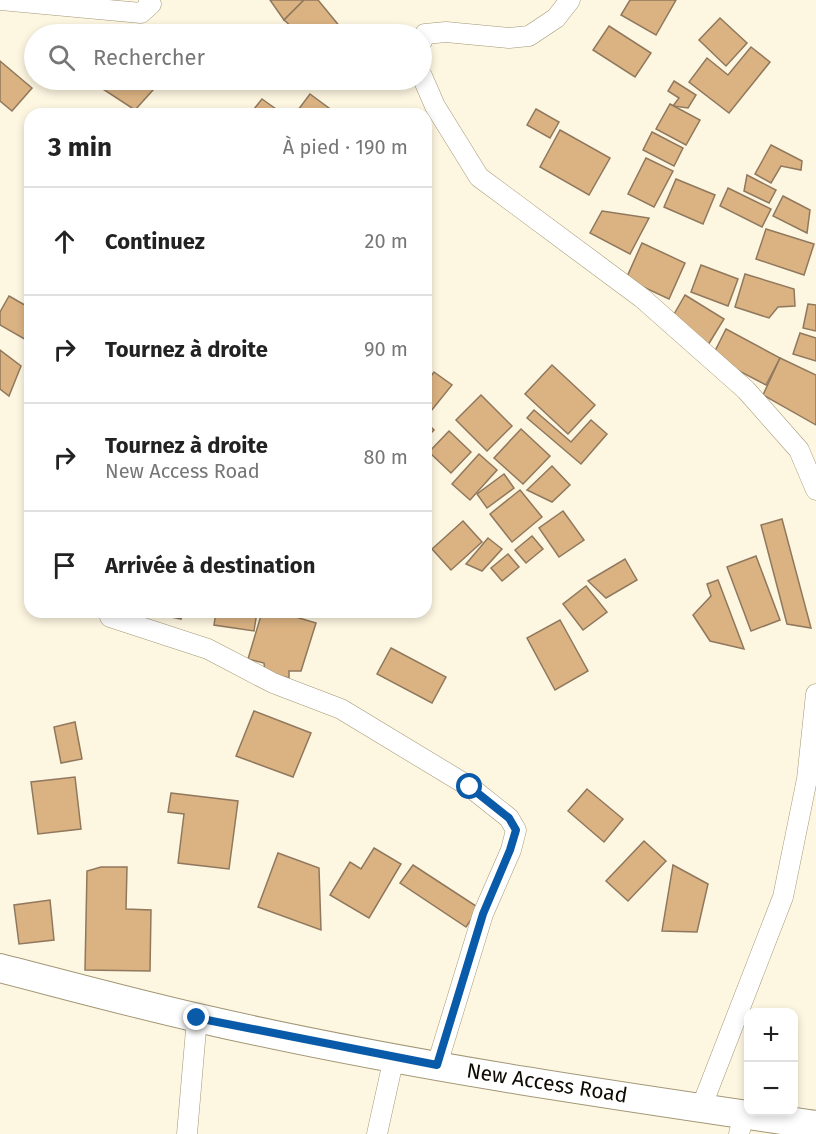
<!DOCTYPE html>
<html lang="fr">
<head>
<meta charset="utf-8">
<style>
  body { margin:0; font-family:"Fira Sans",sans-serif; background:#f6f6f6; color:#222 }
  .controls { position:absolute; right:18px; bottom:18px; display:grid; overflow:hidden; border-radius:12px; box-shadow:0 3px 9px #0003 }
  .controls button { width:54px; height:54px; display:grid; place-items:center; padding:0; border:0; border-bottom:2px solid #e0e0e0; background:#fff; color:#222; font:30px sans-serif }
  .stop { position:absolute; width:18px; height:18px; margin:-14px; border:4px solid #095ba9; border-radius:50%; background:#fff }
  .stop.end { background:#095ba9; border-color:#fff; box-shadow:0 2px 6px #0008 }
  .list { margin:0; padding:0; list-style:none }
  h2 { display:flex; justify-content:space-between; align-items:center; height:78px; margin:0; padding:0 24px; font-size:26px }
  h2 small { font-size:20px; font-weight:400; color:#767676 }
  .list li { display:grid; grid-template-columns:39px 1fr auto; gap:18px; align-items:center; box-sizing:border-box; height:108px; padding:0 24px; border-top:2px solid #e0e0e0 }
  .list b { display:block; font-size:22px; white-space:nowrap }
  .list p { margin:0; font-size:20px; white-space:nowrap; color:#767676 }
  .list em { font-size:20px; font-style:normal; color:#767676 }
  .icon { flex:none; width:33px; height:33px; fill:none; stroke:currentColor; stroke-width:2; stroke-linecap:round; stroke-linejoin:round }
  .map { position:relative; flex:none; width:816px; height:1134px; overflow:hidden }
  .search { position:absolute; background:#fff; box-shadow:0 3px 9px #0003; left:24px; top:24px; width:408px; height:66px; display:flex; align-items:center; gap:15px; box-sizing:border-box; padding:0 21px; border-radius:33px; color:#767676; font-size:22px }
  .panel { position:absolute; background:#fff; box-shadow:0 3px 9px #0003; left:24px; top:108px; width:408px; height:510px; border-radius:18px }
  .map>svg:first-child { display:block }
</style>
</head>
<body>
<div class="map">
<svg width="816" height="1134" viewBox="0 0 816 1134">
  <rect width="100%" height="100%" fill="#fdf6e1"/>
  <g fill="#dbb383" stroke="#90785d" stroke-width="1.5">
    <path d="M270 0H304L284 20Z"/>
    <path d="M304 0H318L346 34H300L284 20Z"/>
    <path d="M630 0H676L656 35 621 15Z"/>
    <path d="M720 18 747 43 726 66 699 40Z"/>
    <path d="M609 26 651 53 635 77 593 50Z"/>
    <path d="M751 47 770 62 729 113 689 82 707 58 728 75Z"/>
    <path d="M0 61 32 88 12 111 0 101Z"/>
    <path d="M89 80H162L135 110Z"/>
    <path d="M674 81 696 95 688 108 673 106 679 98 668 91Z"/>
    <path d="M310 94 337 114H295Z"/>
    <path d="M262 99 283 114H250Z"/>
    <path d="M670 104 700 120 686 145 656 129Z"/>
    <path d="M536 109 559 122 550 138 527 125Z"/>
    <path d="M560 130 610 158 589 195 540 167Z"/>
    <path d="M652 132 683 148 674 166 643 150Z"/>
    <path d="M771 145 802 161 801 170 781 166 771 183 755 174Z"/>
    <path d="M646 158 673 171 654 207 628 194Z"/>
    <path d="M747 175 776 190 769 203 744 191Z"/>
    <path d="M676 179 715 195 703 224 664 207Z"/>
    <path d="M728 188 771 209 762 227 720 206Z"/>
    <path d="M783 196 810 210 807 233 773 216Z"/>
    <path d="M602 211 649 218 630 254 590 233Z"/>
    <path d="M766 229 814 244 804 275 756 259Z"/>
    <path d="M642 243 685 263 669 299 626 279Z"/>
    <path d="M701 265 738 279 728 306 691 292Z"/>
    <path d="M745 274 794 289 795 306 778 307 769 318 735 307Z"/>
    <path d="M685 295 724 319 708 345 673 316Z"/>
    <path d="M9 296 30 308V338L28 341 0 325V312Z"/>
    <path d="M808 304 816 305V331L803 328Z"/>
    <path d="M726 329 780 358 766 385 712 357Z"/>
    <path d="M800 333 816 338V361L793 354Z"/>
    <path d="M0 350 21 366 9 396 0 389Z"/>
    <path d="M780 358 816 375V425L763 395Z"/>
    <path d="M552 365 595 405 568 434 525 394Z"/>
    <path d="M434 372 452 385 427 416 426 383Z"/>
    <path d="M481 395 512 426 487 451 456 420Z"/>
    <path d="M534 410 571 442 591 420 607 434 581 464 527 418Z"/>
    <path d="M426 422 434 430 426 438Z"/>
    <path d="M521 429 550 456 523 484 494 458Z"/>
    <path d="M449 431 471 452 451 473 429 452Z"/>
    <path d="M479 454 497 470 470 500 452 484Z"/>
    <path d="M552 466 570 485 552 502 527 490Z"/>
    <path d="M504 474 514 488 487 508 477 494Z"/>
    <path d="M520 490 542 517 512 542 490 514Z"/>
    <path d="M563 511 584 540 559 557 539 528Z"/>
    <path d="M782 519 811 628 787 624 761 525Z"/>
    <path d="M463 521 482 542 451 570 432 549Z"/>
    <path d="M532 536 543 549 526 563 515 550Z"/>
    <path d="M488 538 502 549 482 571 466 564Z"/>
    <path d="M508 554 519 567 502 581 491 568Z"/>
    <path d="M756 556 780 620 751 631 727 567Z"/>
    <path d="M625 559 637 580 606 598 588 581Z"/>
    <path d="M718 580 744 649 710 641 693 615 711 596 707 584Z"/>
    <path d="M586 586 607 612 583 630 563 604Z"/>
    <path d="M148 612H183L181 619Z"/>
    <path d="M216 612H257L254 631 214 625Z"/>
    <path d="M262 612H279L316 623 301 671H289V678L265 672 264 663 248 659Z"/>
    <path d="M560 620 588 671 555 690 527 638Z"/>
    <path d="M391 648 446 677 432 703 377 674Z"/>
    <path d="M254 711 311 733 293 777 236 756Z"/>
    <path d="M75 722 82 759 61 763 54 727Z"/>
    <path d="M75 777 81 829 38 834 31 782Z"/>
    <path d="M587 789 623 819 604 842 568 811Z"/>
    <path d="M171 793 238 801 229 869 178 863 184 814 168 812Z"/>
    <path d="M644 841 666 861 628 901 606 881Z"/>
    <path d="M374 848 401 864 369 918 330 895 350 862 361 869Z"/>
    <path d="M278 853 319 868 321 930 258 907Z"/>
    <path d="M413 865 479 908 466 927 400 883Z"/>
    <path d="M673 865 708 884 697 932 662 931Z"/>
    <path d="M101 867H127L126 909 151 910 150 971 85 970 87 871Z"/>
    <path d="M50 900 54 940 19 944 14 905Z"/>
  </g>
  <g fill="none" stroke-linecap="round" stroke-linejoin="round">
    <defs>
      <g id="minor">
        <path d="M0 0 141 13 151 4 149 0"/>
        <path d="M422 41 425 34 446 32 509 38 529 36 556 18 570 0"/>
        <path d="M422 76 435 106 479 177 642 298 746 390 799 450 816 490"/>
        <path d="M110 617 208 649 273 683 341 709 470 787 509 818 516 830 511 850 483 914 437 1065"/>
        <path d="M701 1108 783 897 807 779 816 694"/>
        <path d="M187 1134 197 1018"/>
        <path d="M377 1134 394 1057"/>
        <path d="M739 1134 744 1114"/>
      </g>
      <path id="secondary" d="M0 968C66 985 132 1003 198 1018 402 1065 610 1095 816 1125"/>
    </defs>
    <use href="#minor" stroke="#a29775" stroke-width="21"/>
    <use href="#secondary" stroke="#a29775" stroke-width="30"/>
    <use href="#minor" stroke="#fff" stroke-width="20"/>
    <use href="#secondary" stroke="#fff" stroke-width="28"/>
  </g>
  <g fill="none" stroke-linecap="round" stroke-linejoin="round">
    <path stroke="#095ba9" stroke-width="8" d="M197 1018 437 1065 483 914 510 850 516 830 509 818 470 787"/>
  </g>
  <g text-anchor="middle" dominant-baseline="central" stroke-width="6" stroke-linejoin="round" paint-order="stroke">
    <g font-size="21" fill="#0f0b02" stroke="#fff">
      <text transform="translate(547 1083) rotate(9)">New Access Road</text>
    </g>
  </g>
</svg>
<div class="controls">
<button>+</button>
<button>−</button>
</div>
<div class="stop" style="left:470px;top:787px"></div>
<div class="stop end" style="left:197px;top:1018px"></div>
<div class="search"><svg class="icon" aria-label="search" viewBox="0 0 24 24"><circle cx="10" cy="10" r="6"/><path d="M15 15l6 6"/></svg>Rechercher</div>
<section class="panel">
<h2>3 min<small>À pied · 190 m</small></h2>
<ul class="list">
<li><svg class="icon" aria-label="ahead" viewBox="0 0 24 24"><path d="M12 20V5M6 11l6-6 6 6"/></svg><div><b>Continuez</b></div><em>20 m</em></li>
<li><svg class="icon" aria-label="right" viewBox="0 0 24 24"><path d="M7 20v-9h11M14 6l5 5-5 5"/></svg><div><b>Tournez à droite</b></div><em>90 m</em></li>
<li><svg class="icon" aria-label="right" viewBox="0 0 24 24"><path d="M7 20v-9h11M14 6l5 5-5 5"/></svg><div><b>Tournez à droite</b><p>New Access Road</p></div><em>80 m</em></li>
<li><svg class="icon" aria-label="arrive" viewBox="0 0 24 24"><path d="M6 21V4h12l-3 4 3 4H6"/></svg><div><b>Arrivée à destination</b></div></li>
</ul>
</section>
</div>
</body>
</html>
